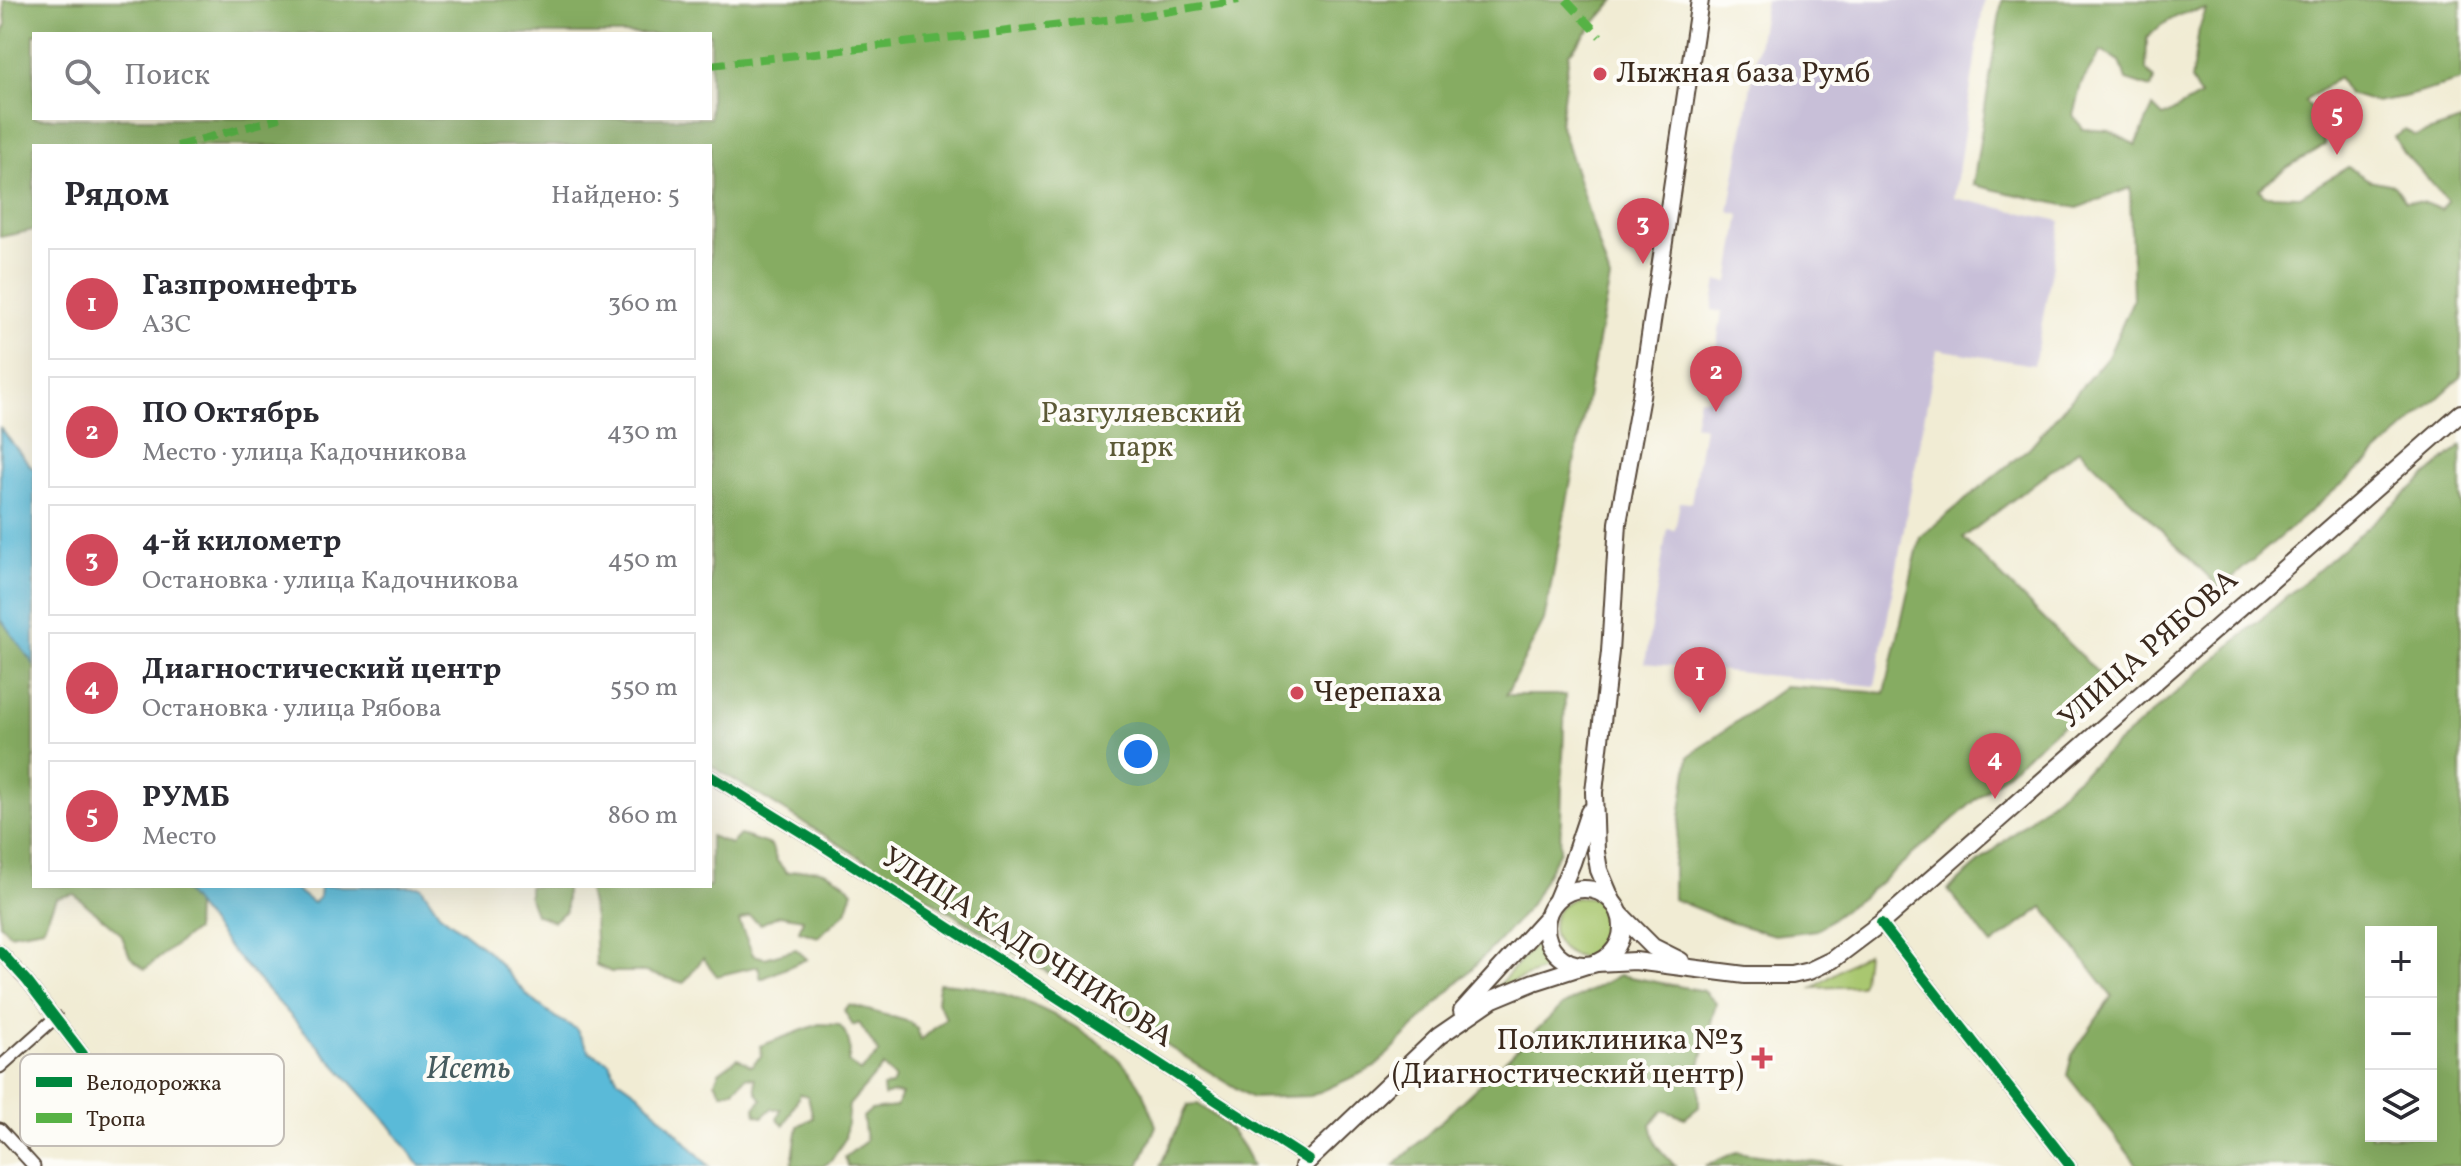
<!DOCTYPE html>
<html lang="ru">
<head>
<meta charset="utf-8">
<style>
  body { margin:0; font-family:Vollkorn,serif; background:#f2f2f3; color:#2b2b33 }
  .controls { position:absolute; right:24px; bottom:24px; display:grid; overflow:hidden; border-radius:0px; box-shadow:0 8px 32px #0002 }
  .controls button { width:72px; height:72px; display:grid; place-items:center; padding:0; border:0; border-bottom:2px solid #e1e1e2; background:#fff; color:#2b2b33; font:40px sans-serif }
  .you { position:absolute; left:1138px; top:754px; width:28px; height:28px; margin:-20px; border:6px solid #fff; border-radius:50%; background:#1a73e8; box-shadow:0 0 0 12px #1a73e833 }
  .badge { display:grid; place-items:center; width:52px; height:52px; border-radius:50%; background:#d1495b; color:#fff; font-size:26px; font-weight:700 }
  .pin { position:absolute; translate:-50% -66px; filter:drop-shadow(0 2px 4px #0008) }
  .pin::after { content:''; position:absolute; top:42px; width:28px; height:24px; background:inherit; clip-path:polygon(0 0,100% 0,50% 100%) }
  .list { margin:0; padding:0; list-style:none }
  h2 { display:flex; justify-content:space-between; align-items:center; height:104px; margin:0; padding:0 32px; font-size:34px }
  h2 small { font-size:26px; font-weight:400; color:#7c7c81 }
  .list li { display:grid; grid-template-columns:52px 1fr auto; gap:24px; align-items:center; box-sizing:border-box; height:112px; margin:0 16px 16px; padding:0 16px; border:2px solid #e1e1e2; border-radius:0px }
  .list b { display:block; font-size:30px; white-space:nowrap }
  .list p { margin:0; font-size:26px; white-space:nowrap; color:#7c7c81 }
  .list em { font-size:26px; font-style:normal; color:#7c7c81 }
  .icon { flex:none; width:44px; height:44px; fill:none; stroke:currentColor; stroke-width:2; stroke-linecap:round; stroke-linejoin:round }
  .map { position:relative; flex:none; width:2461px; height:1166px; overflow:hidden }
  .search { position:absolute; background:#fff; box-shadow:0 8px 32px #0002; left:32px; top:32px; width:680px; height:88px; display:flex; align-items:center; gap:20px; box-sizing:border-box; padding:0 28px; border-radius:0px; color:#7c7c81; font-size:30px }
  .panel { position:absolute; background:#fff; box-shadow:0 8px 32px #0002; left:32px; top:144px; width:680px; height:744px; border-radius:0px }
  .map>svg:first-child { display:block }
</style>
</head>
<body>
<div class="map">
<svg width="2461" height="1166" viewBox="0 0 2461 1166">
  <rect width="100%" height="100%" fill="#fdfcf7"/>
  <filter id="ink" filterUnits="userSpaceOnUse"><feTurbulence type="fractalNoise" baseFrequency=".0125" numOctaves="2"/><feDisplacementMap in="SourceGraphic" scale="16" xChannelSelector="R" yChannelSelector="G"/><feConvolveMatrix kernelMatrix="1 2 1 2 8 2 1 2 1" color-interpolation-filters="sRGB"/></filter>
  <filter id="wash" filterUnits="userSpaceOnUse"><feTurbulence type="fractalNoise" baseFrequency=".006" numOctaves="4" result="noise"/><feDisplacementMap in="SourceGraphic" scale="32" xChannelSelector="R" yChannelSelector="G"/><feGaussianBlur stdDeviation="1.8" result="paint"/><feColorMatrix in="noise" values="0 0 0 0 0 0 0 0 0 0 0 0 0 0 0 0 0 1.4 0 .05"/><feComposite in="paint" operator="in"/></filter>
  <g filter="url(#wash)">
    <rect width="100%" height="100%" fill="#f1ecd4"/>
    <path fill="#c8bfd8" d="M1766 0H1984L1954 198 2061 221 2034 365 1937 349 1875 686 1645 663 1667 529 1675 530 1680 502 1691 503 1704 427 1694 425 1699 398 1708 399 1722 312 1712 310 1717 281 1729 282 1740 215 1729 212Z"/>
    <g fill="#a9c76f" stroke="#727846" stroke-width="2">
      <circle cx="1583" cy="927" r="30"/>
      <path d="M1540 939 1545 952 1557 965 1496 988Z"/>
      <path d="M1866 953 1863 981 1860 986 1813 988Z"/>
    </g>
    <g fill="#86ac62" stroke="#606b40" stroke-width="2" fill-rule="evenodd">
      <path d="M3 0H1615L1569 53 1560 123 1610 279 1544 621 1506 695H1565L1560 850 1530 906 1498 942 1375 1067 1311 1096 1252 1098 710 765V146H34V230L0 237V43L6 24ZM34 34H710V118H34Z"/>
      <path d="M2002 0H2461V81L2404 97 2375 102 2348 94 2338 78 2305 101 2317 118 2325 145C2302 160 2279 170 2259 189L2264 195 2300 196 2348 167 2369 180 2394 185 2406 201 2423 202 2441 210 2448 201 2403 152 2394 137 2405 130 2416 136 2461 121V377L2362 467 2220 588 2079 449 1963 538 2109 684 1874 888 1817 930 1774 935 1730 922 1673 899V865L1689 756 1786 686 1885 693 1920 537 2030 447 2109 355 2133 300 2130 188 2077 208 1973 185ZM2206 10 2199 29 2191 80 2200 96 2163 117 2153 107 2136 145 2109 131 2083 129 2073 115 2081 84 2101 51 2120 61 2126 80 2151 88 2154 79 2146 70 2147 38C2163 22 2183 10 2206 10Z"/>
      <path d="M2461 446V1166H2138L2067 1075 2072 1055 2112 996 2043 907 1992 945 1948 890ZM2371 932H2431V1136H2371Z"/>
      <path d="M0 618 34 665V886H180L196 905 195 930 145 969 130 957 121 934 74 894 56 898 43 928 10 934 0 924Z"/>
      <path d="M740 835 771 845 777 861 787 873C816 865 831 869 853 891L846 912 818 937 799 931 803 919 779 915 761 924 749 916 739 921 753 955 765 958 796 949 807 959 761 979 758 966 717 976 703 958 684 983 645 972H611L596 965 594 918 587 886H674L681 890 685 886H710V836L731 844Z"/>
      <path d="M529 886H566V911L553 921 535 914 529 898Z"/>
      <path d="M1619 975 1704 991 1716 1003 1699 1069V1107L1685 1118 1663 1110 1651 1124 1656 1145 1675 1166H1394L1562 1006Z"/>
      <path d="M939 983C953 984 968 985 981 988 1035 1000 1117 1041 1143 1091 1148 1102 1152 1114 1156 1126L1139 1166H848L845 1157 866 1141 863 1117 871 1110 896 1107 902 1094 893 1093 884 1096 883 1087 892 1085 895 1079 883 1066 849 1105 845 1139 831 1161 823 1166H794L792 1164 798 1126 813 1118 808 1096 800 1094 784 1126 777 1119 781 1109H771L762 1117 756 1115 755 1108 762 1100 756 1091 755 1078 746 1077 734 1090 722 1093 715 1082 719 1072 738 1058 751 1066 762 1055 760 1046 819 1024 839 1025C849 1035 852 1048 848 1062L860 1072 879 1053 859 1023 853 1026 844 1010 850 1005 910 1022 917 1029 921 1040 946 1018 937 1002Z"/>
      <path d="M1198 1104C1222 1120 1242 1138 1252 1166H1160L1188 1105Z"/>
      <path d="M1736 1152 1843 1166H1705Z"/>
    </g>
    <g fill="#5abad8" stroke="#4a727b" stroke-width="2">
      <path d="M0 428 34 470V665L0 618Z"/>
      <path d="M180 886H291L313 903 319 898 320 886H421L439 913 489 952 529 997 555 1017 576 1029 590 1052 609 1062 617 1078 638 1093 709 1166H420L388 1123 232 951Z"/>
    </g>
  </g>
  <g filter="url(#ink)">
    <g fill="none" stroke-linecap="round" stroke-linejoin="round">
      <defs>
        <g id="minor">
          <path d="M710 776 817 842 1308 1160"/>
          <path d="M1881 923 2070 1166"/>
          <path d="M0 951 27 981 83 1054"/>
          <path d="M0 1067 56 1017"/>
          <path d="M0 1129 34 1166"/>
        </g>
        <g id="primary">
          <circle cx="1584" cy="927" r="38"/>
          <path d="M1557 899 1572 863 1589 812"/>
          <path d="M1613 903 1599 870 1596 852 1594 792 1610 652 1618 523 1641 396 1700 0"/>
          <path d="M1621 915 1653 947 1681 961"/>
          <path d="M1596 963 1635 961 1745 975H1792L1809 971 1832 960 1881 923 2461 413"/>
          <path d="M1462 1011 1547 917"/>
          <path d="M1303 1166 1439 1036 1493 999 1534 982 1587 965"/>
        </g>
      </defs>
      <use href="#minor" stroke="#564739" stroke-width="15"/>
      <use href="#primary" stroke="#564739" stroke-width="20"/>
      <use href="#minor" stroke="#fff" stroke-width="11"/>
      <use href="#primary" stroke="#fff" stroke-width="16"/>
      <g stroke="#57b245" stroke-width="8" stroke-dasharray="16 8" stroke-linecap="butt">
        <path d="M1566 0 1600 36"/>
        <path d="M710 65 1140 16 1239 0"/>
        <path d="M177 146 280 118"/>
      </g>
      <defs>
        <g id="cycleway">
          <path d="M710 776 817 842 1308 1160"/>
          <path d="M1881 923 2070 1166"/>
          <path d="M0 951 27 981 83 1054"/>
        </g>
      </defs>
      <use href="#cycleway" stroke="#fdfcf7" stroke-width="15"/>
      <use href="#cycleway" stroke="#00873e" stroke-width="10"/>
    </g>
  </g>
  <g fill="#d1495b" stroke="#fdfcf7" stroke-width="3">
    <circle cx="1600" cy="74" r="8"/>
    <circle cx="1297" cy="693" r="8"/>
    <path d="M1758 1046h8v8h8v8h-8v8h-8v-8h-8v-8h8z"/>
  </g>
  <g text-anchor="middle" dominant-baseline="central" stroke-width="8" stroke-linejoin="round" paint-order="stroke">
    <g font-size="30" fill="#3b2a1e" stroke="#fdfcf7" text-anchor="start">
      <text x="1616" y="74">Лыжная база Румб</text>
      <text x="1313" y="693">Черепаха</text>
      <text x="1744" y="1041" text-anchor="end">Поликлиника №3<tspan x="1744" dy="34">(Диагностический центр)</tspan></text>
    </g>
    <g font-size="30" fill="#5c5936" stroke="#fdfcf7">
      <text x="1141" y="414">Разгуляевский<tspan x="1141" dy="34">парк</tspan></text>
    </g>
    <g font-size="30" fill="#3b2a1e" stroke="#fdfcf7">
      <text transform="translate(2149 650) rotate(-41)">УЛИЦА РЯБОВА</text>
      <text transform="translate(1027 948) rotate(33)">УЛИЦА КАДОЧНИКОВА</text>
    </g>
    <g font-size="32" font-style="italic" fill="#465c5f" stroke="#fdfcf7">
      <text x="468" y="1070">Исеть</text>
    </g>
  </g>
  <rect x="20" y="1054" width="264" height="92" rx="12" fill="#fdfcf7" stroke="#c3bdb6" stroke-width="2"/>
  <rect x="36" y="1077" width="36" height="10" fill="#00873e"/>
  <rect x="36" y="1113" width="36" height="10" fill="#57b245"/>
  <g font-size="22" fill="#3b2a1e">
    <text x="86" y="1090">Велодорожка</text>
    <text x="86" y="1126">Тропа</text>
  </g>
</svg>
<div class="controls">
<button>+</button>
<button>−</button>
<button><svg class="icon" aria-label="layers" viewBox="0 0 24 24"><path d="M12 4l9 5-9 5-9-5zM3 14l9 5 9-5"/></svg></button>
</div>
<div class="you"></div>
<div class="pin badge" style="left:1700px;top:713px">1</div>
<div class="pin badge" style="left:1716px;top:412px">2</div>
<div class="pin badge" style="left:1643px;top:264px">3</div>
<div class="pin badge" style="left:1995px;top:799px">4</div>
<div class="pin badge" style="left:2337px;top:155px">5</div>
<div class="search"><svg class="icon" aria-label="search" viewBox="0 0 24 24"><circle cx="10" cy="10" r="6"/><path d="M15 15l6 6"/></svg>Поиск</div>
<section class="panel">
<h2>Рядом<small>Найдено: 5</small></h2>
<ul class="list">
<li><span class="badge">1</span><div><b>Газпромнефть</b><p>АЗС</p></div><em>360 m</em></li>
<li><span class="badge">2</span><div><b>ПО Октябрь</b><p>Место · улица Кадочникова</p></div><em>430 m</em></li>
<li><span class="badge">3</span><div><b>4-й километр</b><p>Остановка · улица Кадочникова</p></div><em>450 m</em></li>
<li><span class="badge">4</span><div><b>Диагностический центр</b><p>Остановка · улица Рябова</p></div><em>550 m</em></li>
<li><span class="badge">5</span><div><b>РУМБ</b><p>Место</p></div><em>860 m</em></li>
</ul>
</section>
</div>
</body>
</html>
